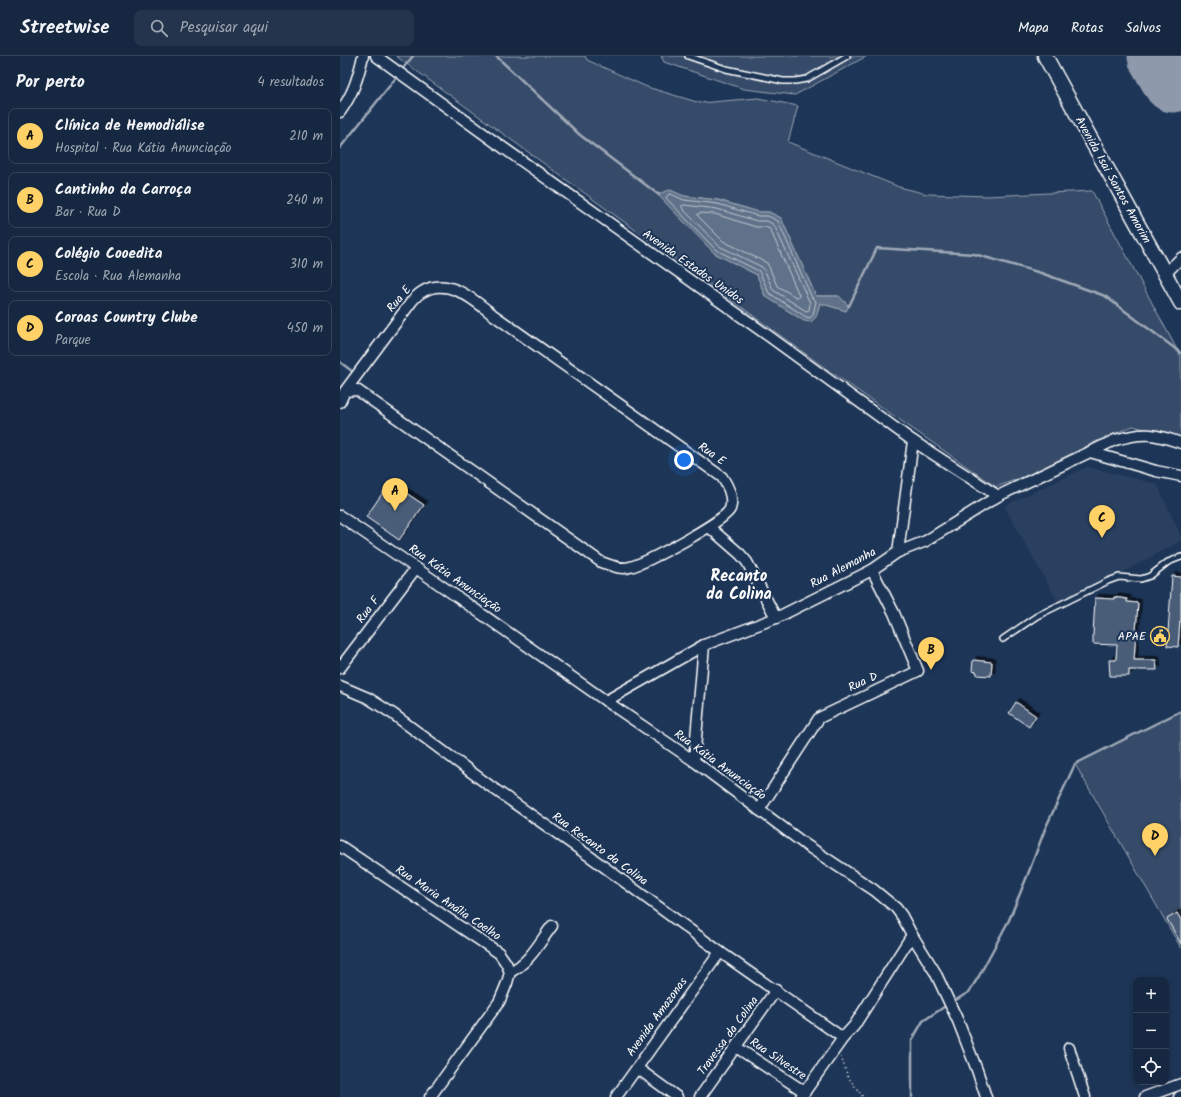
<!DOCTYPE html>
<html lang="pt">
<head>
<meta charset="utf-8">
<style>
  body { margin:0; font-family:Kalam,sans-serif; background:#23344c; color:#f1f3f6 }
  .controls { position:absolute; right:12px; bottom:12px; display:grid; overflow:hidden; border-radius:8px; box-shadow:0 2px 6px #0003 }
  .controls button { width:36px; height:36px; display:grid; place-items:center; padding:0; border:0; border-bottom:1px solid #35445a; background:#162841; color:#f1f3f6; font:20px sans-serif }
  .you { position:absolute; left:344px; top:404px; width:14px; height:14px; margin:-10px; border:3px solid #fff; border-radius:50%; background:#1a73e8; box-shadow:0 0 0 6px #1a73e833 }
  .badge { display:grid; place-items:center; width:26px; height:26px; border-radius:50%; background:#ffd166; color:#111; font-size:13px; font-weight:700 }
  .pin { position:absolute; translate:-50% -33px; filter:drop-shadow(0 1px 2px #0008) }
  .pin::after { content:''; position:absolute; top:21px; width:14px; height:12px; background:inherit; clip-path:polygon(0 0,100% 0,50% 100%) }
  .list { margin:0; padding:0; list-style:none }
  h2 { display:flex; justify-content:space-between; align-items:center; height:52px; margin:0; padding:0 16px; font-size:17px }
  h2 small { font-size:13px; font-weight:400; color:#9ea6b1 }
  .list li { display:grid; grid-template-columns:26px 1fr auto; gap:12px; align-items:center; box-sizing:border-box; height:56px; margin:0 8px 8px; padding:0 8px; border:1px solid #35445a; border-radius:8px }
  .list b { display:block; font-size:15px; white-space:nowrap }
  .list p { margin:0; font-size:13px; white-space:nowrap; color:#9ea6b1 }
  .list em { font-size:13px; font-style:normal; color:#9ea6b1 }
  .icon { flex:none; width:22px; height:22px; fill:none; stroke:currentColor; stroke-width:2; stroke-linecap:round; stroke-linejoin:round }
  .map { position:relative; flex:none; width:841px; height:1041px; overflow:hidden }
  header { display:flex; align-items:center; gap:24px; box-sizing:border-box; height:56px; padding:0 20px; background:#162841; border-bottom:1px solid #35445a }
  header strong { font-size:19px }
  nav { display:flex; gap:22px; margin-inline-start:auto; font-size:14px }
  .search { width:280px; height:36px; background:#23344c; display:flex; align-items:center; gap:10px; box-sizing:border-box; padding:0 14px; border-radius:8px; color:#9ea6b1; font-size:15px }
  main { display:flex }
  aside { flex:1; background:#162841 }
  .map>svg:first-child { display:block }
</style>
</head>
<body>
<header>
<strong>Streetwise</strong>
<div class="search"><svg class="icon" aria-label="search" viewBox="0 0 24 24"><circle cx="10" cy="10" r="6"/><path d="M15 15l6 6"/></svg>Pesquisar aqui</div>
<nav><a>Mapa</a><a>Rotas</a><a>Salvos</a></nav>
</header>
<main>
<aside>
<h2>Por perto<small>4 resultados</small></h2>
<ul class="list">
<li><span class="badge">A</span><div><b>Clínica de Hemodiálise</b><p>Hospital · Rua Kátia Anunciação</p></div><em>210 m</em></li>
<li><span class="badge">B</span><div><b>Cantinho da Carroça</b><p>Bar · Rua D</p></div><em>240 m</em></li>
<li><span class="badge">C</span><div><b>Colégio Cooedita</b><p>Escola · Rua Alemanha</p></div><em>310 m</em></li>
<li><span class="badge">D</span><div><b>Coroas Country Clube</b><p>Parque</p></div><em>450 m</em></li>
</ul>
</aside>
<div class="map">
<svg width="841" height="1041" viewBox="0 0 841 1041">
  <defs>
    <filter id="shadow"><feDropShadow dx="3.5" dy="-3.5" stdDeviation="0" flood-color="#0009"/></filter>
  </defs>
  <rect width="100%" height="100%" fill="#1d3557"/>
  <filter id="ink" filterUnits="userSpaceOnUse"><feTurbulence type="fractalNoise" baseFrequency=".025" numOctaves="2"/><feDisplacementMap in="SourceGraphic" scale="8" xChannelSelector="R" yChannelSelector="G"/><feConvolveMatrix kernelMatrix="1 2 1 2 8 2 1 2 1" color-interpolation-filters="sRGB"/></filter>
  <g filter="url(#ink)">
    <path fill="#2a4161" d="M747 411 817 428 841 480V485L720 550 664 450Z"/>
    <g fill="#364b69" stroke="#9aa5b4" fill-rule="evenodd">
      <path d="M56 0H245L247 4 307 31 360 47 418 42 458 50 448 86 559 131 587 138 647 140 752 135 841 301V383L793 370 757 385 691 418 656 431 481 309ZM330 134 344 140 378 144 419 156H429L441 162 476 240H498L509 250 506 255 480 247 476 261 464 265 425 240 417 219 374 197Z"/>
      <path d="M321 0H527L455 39 404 33 324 6Z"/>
      <path d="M841 655V892L735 708Z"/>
    </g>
    <path fill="#617289" stroke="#a0aab8" d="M330 134 344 140 378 144 419 156H429L441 162 476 240H499L509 250 506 255 480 247 476 261 471 266 464 265 425 240 417 219 374 197 317 138Z"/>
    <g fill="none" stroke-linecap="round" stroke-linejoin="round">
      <g stroke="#c0c7d0" stroke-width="1">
        <path d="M331 138 344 144 378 148 418 160H428L438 165 472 242 476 245 473 259 470 262 466 261 429 237 419 215 376 194 326 142 327 140Z"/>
        <path d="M344 149 377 153 417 165H427L434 169 470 247 469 254 466 255 433 234 425 215 422 211 379 190 342 152V150Z"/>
        <path d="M360 157 375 158 416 171H425L430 173 459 239V241H456L437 230 430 213 427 207 383 185 358 160V158Z"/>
      </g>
      <g stroke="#a0aab8" stroke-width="2.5">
        <path d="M156 0 240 79 319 139"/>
        <path d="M64 11 73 0"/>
        <path d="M0 92 55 23"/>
        <path d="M508 249 509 250 537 192 634 198 701 217 765 240 841 297"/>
        <path d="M0 306 13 316"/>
        <path d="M611 947 629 936 639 920 669 864 688 818 705 773 735 708 841 655"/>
        <path d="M572 1041V984L583 965 607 949"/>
      </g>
      <path stroke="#8e9aab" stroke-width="25" d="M825 14 827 0"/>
      <path stroke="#8e9aab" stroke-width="61" d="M818 0 833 26"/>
    </g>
    <g fill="#4a5d79" stroke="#fff" filter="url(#shadow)">
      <path d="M50 426 84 449 59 484 26 461Z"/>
      <path d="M832 520 841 521V566L840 565 838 591 827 590Z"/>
      <path d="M774 541 787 543V546L798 547 794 604H816L817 614H789V620H770L769 604H776L777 589 753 588V579L755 542 774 543Z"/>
      <path d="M633 604 652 606 651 620 637 619V616L632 615Z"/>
      <path d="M676 646 696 660 689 671 669 657Z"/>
      <path d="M837 857 841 864V888L827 863Z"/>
    </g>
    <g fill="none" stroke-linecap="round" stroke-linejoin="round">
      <defs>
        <g id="service">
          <path d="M348 0 386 13 443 25H455L467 23 507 0"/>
          <path d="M663 583 697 560 768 525 779 521 801 523 810 520 828 506 841 501"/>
        </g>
        <g id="minor">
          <path d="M36 0 158 88 430 281 573 385 658 440"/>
          <path d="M0 56C13 38 18 22 23 0"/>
          <path d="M825 218 841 202"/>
          <path d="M0 346 5 335 72 245C75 242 78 238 82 236 107 220 133 243 152 258L382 421C388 430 394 442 390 453 384 466 306 507 290 511 280 514 270 509 261 506L17 334 5 335"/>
          <path d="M750 396 816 415 841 420"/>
          <path d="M0 460 76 512 266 645 354 705 466 789 534 834 556 852 562 860 572 879 595 916 618 965 637 1014 646 1041"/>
          <path d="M369 471 400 498 407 506 436 562"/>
          <path d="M558 496 573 385"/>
          <path d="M0 612 76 512"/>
          <path d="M0 630 28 642 53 658 150 730 252 802 380 896 503 982"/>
          <path d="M266 645 364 589 436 562 532 514 558 496 586 485 658 440 775 384C803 376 813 377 841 387"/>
          <path d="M354 705 364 589"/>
          <path d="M419 754 479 662 578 615 554 557 532 514"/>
          <path d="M0 790 159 897 166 907 170 916 167 927 163 937 159 946 90 1041"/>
          <path d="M170 916C190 906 199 887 212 870"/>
          <path d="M396 991 465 1036"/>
          <path d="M729 992 745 1041"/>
          <path d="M297 1012 337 1041"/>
          <path d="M276 1041 380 896"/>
          <path d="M360 1041 436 934"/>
          <path d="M461 1041 503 982 514 970 572 879"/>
          <path d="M805 1041 841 1028"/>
          <path d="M839 1041 841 1040"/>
        </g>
        <path id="secondary" d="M705 0 841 247"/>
      </defs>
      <use href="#service" stroke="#fff" stroke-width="8"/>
      <use href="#minor" stroke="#fff" stroke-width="13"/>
      <use href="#secondary" stroke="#fff" stroke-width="17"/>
      <path stroke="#fff" stroke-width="1.5" stroke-dasharray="1 3" stroke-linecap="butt" d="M501 1001 508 1021 523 1041"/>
      <use href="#service" stroke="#1d3557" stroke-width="5"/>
      <use href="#minor" stroke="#1d3557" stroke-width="10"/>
      <use href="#secondary" stroke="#1d3557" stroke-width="14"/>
    </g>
  </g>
  <defs>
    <symbol id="civic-ring" viewBox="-11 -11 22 22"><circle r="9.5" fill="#1d3557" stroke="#ffd166" stroke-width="1.5"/><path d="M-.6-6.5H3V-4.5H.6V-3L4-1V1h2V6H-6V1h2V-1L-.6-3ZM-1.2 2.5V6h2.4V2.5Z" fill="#ffd166"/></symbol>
  </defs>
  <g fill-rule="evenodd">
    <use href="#civic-ring" x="809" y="569" width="22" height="22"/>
  </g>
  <g text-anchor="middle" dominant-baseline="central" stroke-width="4" stroke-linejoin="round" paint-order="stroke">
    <g font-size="12" fill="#fff" stroke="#1d3557">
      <text transform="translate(773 124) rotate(61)">Avenida Isai Santos Amorim</text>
      <text transform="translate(353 211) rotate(35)">Avenida Estados Unidos</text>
      <text transform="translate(59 243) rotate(-50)">Rua E</text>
      <text transform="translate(372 398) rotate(35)">Rua E</text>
      <text transform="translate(503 512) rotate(-28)">Rua Alemanha</text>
      <text transform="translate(115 523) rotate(35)">Rua Kátia Anunciação</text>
      <text transform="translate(28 554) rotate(-53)">Rua F</text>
      <text transform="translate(523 626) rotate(-25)">Rua D</text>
      <text transform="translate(380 709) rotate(36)">Rua Kátia Anunciação</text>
      <text transform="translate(260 793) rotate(36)">Rua Recanto da Colina</text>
      <text transform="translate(108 847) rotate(34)">Rua Maria Anália Coelho</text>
      <text transform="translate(317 961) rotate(-54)">Avenida Amazonas</text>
      <text transform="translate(388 980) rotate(-54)">Travessa da Colina</text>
      <text transform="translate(438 1003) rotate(34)">Rua Silvestre</text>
    </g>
    <g font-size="12" fill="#fff" stroke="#1d3557" text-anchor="end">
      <text x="806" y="580">APAE</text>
    </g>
    <g font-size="16" font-weight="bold" fill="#fff" stroke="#1d3557">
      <text x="399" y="520">Recanto<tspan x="399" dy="18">da Colina</tspan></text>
    </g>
  </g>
</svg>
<div class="controls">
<button>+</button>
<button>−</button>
<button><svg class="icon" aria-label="locate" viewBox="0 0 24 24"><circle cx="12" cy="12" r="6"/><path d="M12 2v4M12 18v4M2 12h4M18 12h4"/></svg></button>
</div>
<div class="you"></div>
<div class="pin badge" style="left:55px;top:455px">A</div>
<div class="pin badge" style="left:591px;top:614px">B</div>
<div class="pin badge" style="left:762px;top:482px">C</div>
<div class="pin badge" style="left:815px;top:800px">D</div>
</div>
</main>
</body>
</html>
